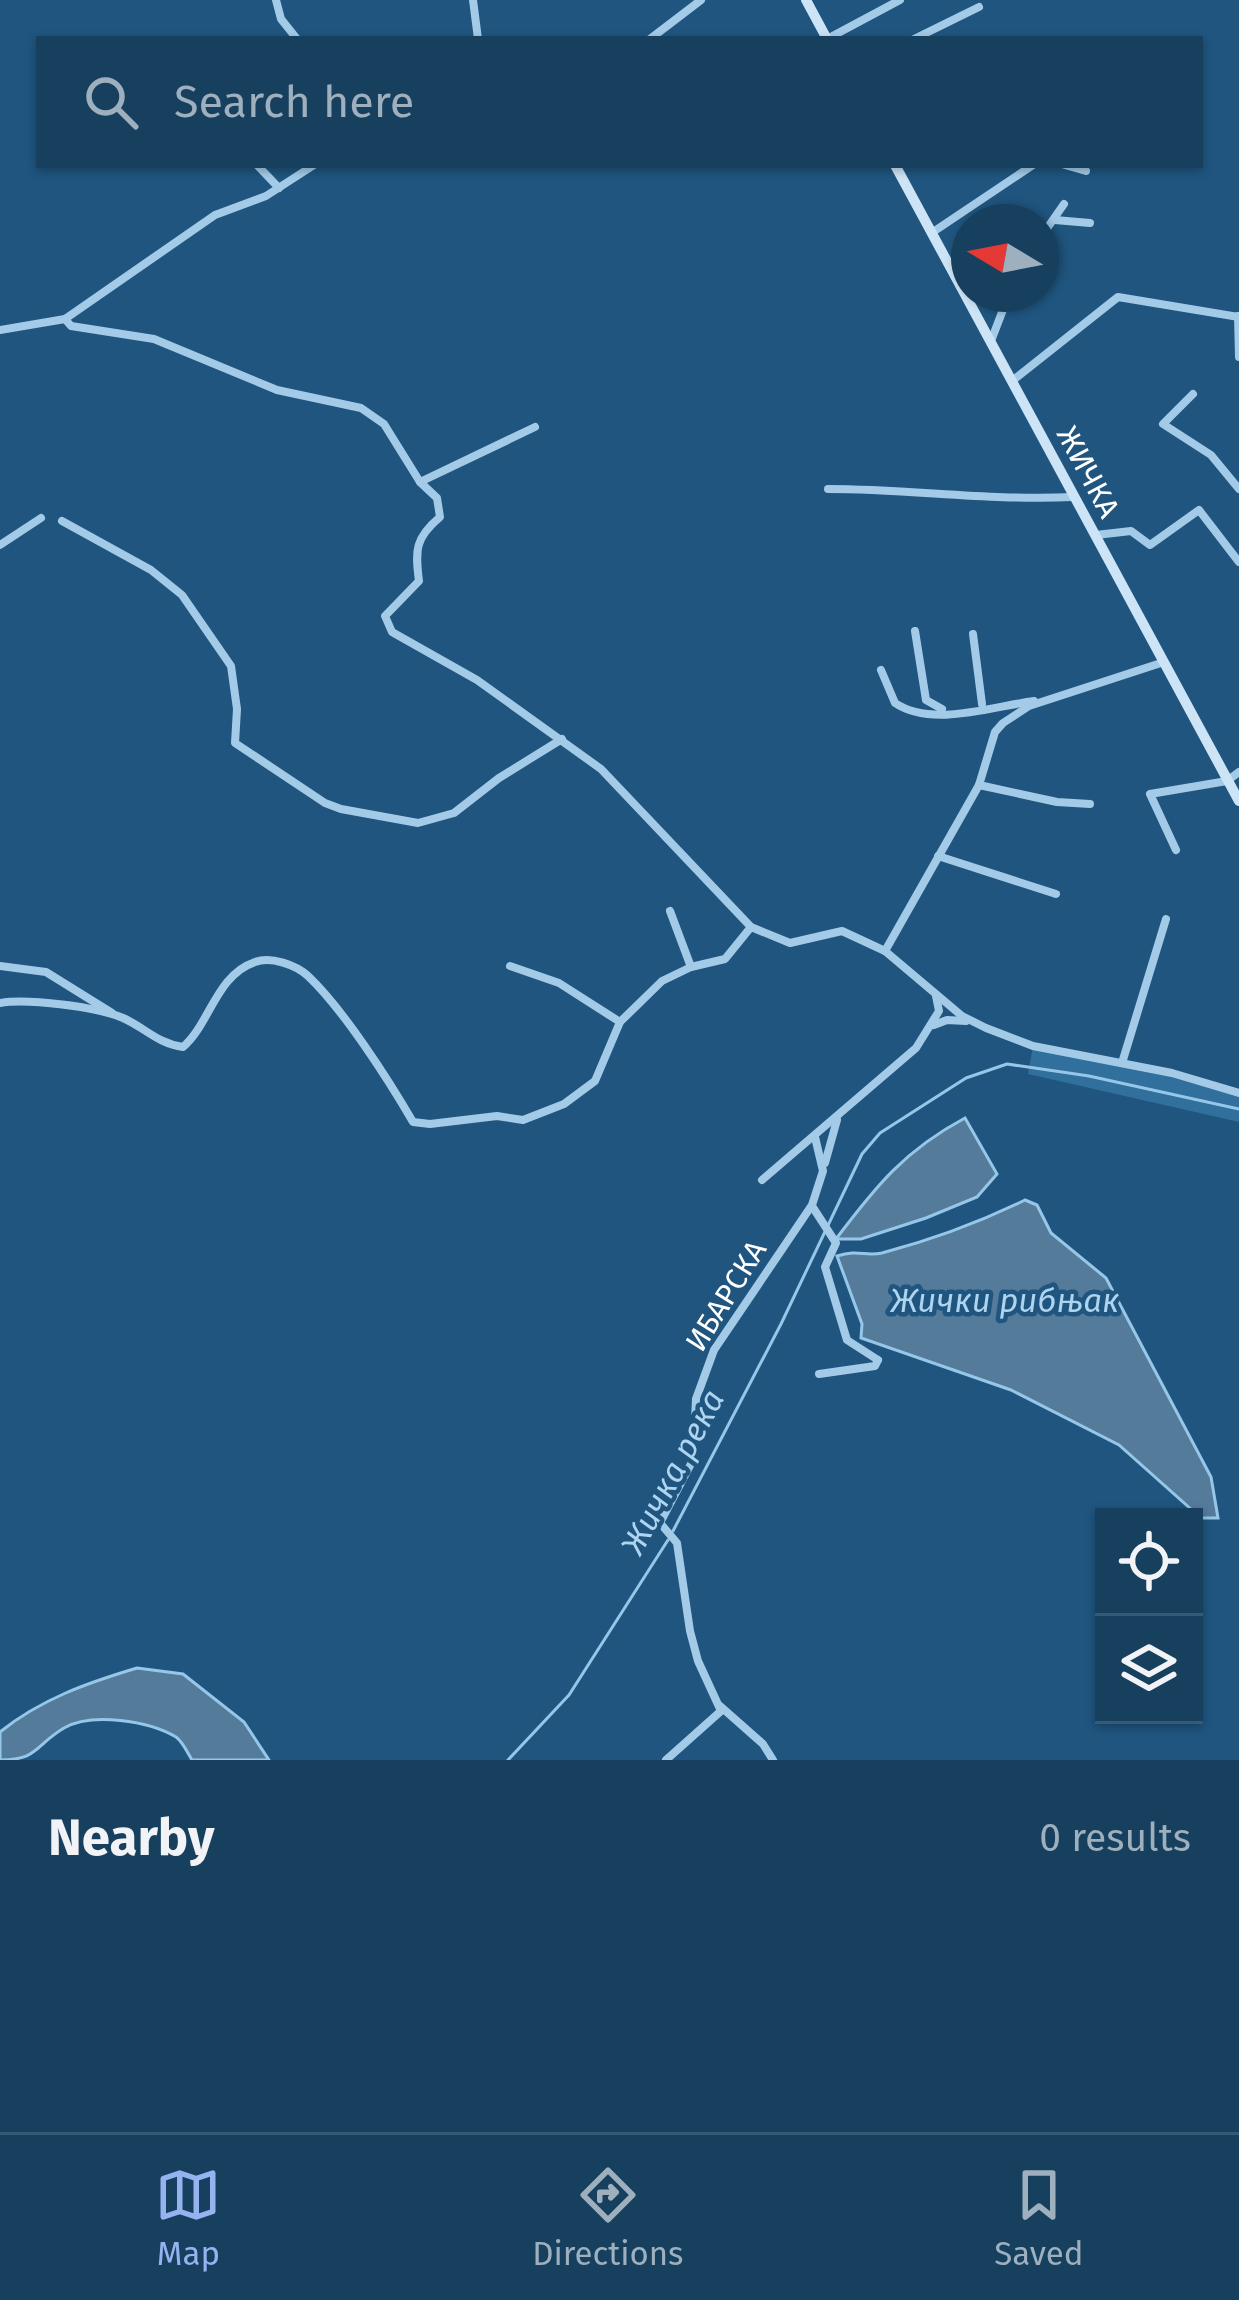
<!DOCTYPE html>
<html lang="en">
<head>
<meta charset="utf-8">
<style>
  body { margin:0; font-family:"Fira Sans",sans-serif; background:#204765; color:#f1f3f6 }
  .controls { position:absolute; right:36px; bottom:36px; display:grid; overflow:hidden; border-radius:0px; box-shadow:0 3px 9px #0004 }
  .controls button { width:108px; height:108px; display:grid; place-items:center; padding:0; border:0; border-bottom:3px solid #365974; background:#17405f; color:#f1f3f6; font:60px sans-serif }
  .compass { position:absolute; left:951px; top:204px; width:108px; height:108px; border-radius:50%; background:#17405f; box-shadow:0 3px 9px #0004; rotate:280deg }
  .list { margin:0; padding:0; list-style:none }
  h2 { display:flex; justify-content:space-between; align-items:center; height:156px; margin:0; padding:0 48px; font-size:51px }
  h2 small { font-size:39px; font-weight:400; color:#9eafbd }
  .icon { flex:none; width:66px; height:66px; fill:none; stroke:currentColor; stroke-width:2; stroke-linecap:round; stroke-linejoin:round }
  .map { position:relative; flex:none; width:1239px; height:1760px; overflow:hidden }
  .search { position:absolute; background:#17405f; box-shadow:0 3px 9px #0004; left:36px; right:36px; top:36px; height:132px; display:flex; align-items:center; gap:30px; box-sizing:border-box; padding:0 42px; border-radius:0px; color:#9eafbd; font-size:45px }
  .sheet { height:372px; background:#17405f }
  nav { display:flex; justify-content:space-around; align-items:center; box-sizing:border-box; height:168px; border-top:3px solid #365974; background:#17405f; font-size:33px; color:#9eafbd }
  nav a { display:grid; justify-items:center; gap:6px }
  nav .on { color:#95b2f1 }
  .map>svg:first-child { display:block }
</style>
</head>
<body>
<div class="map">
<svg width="1239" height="1760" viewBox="0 0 1239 1760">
  <rect width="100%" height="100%" fill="#1f557f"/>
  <path fill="#316f9d" d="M1033 1046 1172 1073 1239 1093V1122L1028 1074Z"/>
  <g fill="#547b9a" stroke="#96c7e9" stroke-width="3">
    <path d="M965 1118 997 1174 977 1197 926 1218 861 1239H836C876 1186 905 1150 965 1118Z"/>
    <path d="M1025 1200 1037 1205 1051 1233 1106 1278 1211 1477 1218 1518H1201L1119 1445 1011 1390 861 1338 862 1324 837 1256C859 1249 865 1257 882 1253 931 1240 980 1222 1025 1200Z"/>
    <path d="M137 1668 183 1674 244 1722 269 1760H192C187 1752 183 1742 176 1737 149 1721 92 1712 64 1728 34 1746 38 1760 0 1760V1732C41 1699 87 1683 137 1668Z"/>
  </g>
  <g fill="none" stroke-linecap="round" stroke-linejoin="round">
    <g stroke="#96c7e9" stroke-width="3">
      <path d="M673 1531 781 1324 862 1154 880 1133 966 1078 1007 1064 1089 1076 1239 1109"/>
      <path d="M508 1760 569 1695 668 1540"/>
    </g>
    <g stroke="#a3cbe8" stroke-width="8">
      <path d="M276 0 281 19 297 39"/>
      <path d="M473 0 478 39"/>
      <path d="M650 39 701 0"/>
      <path d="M827 39 900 0"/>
      <path d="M914 39 979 7"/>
      <path d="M257 165 279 188"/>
      <path d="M1065 165 1086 171"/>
      <path d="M1055 220 1090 223"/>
      <path d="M933 232 1033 165"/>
      <path d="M1041 237 1064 204"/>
      <path d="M1238 316 1239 357"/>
      <path d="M65 319 71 326 154 339 277 390 361 408 384 424 420 482 437 498 440 517C415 538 415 550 419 581L385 616 392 632 477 680 601 769 751 927 790 943 842 931 885 951 962 1016 986 1028 1033 1046 1172 1073 1239 1093"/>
      <path d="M0 330 65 319 215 215 266 196 314 165"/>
      <path d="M991 341 1009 294"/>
      <path d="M1012 381 1118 297 1239 317"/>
      <path d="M1193 394 1163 424 1211 455 1239 489"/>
      <path d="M420 482 535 427"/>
      <path d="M828 489C911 489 991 501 1073 497"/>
      <path d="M62 521 151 570 182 595 231 666 237 709 235 743 325 803 341 809 418 823 454 813 499 778 562 739"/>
      <path d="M1096 535 1131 531 1150 545 1199 510 1239 562"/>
      <path d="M0 545 41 518"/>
      <path d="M915 631 926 700 942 709"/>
      <path d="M973 634 982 704"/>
      <path d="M881 670 895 703C932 728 994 706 1034 701"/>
      <path d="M979 785 1057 802 1090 804"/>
      <path d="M1176 850 1150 794 1227 781 1239 772"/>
      <path d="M938 856 1056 894"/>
      <path d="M670 911 691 967"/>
      <path d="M885 951 979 785 995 732 1003 723 1029 706 1164 662"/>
      <path d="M0 966 46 972 112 1013"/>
      <path d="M510 966 559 983 620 1022"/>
      <path d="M0 1003C27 998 98 1007 123 1018 144 1027 158 1044 183 1047 210 1024 216 975 255 962 271 956 296 965 308 976 343 1009 388 1079 413 1122L430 1124 497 1116 523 1120 564 1104 595 1081 620 1022 662 981 691 967 725 959 751 927"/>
      <path d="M934 1025 947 1020 966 1021"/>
      <path d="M1122 1063 1166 919"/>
      <path d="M825 1163 837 1120"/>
      <path d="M762 1180 916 1048 939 1011 936 996"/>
      <path d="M812 1206 836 1243 825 1267 847 1340 878 1360"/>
      <path d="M819 1374 875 1366 878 1360"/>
      <path d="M720 1706 763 1744 773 1760"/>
      <path d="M666 1760 721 1711 698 1661 690 1631 677 1543 660 1523 693 1460 696 1399 714 1350 812 1205 823 1171 815 1137"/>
    </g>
    <g stroke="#cde4f6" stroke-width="10">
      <path d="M806 0 827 39"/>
      <path d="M895 165 1239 801"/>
    </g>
  </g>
  <g text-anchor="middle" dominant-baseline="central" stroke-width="9" stroke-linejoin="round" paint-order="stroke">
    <g font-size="30" fill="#fff" stroke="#1f557f">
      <text transform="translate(1088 472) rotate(62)">ЖИЧКА</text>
      <text transform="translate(726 1296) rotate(-58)">ИБАРСКА</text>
    </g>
    <g font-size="33" font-style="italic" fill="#aed4f0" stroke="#1f557f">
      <text x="1005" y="1301">Жички рибњак</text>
      <text transform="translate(673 1472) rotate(-62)">Жичка река</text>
    </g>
  </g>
</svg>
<div class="controls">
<button><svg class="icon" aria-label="locate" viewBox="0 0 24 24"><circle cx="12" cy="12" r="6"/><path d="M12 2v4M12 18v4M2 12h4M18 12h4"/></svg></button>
<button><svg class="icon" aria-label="layers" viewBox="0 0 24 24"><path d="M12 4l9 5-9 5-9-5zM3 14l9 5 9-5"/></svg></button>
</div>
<svg class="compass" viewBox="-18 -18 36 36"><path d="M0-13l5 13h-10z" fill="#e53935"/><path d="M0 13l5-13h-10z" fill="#9eafbd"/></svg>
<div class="search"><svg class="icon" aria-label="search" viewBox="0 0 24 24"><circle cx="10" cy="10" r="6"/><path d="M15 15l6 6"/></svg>Search here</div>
</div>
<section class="sheet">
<h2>Nearby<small>0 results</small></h2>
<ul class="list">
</ul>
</section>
<nav>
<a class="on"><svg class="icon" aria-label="map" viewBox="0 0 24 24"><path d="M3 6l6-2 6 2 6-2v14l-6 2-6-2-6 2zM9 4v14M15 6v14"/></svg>Map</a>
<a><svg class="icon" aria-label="directions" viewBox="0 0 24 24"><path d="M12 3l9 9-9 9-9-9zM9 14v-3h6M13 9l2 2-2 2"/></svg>Directions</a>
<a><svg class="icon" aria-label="saved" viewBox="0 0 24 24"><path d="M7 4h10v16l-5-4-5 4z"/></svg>Saved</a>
</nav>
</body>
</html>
